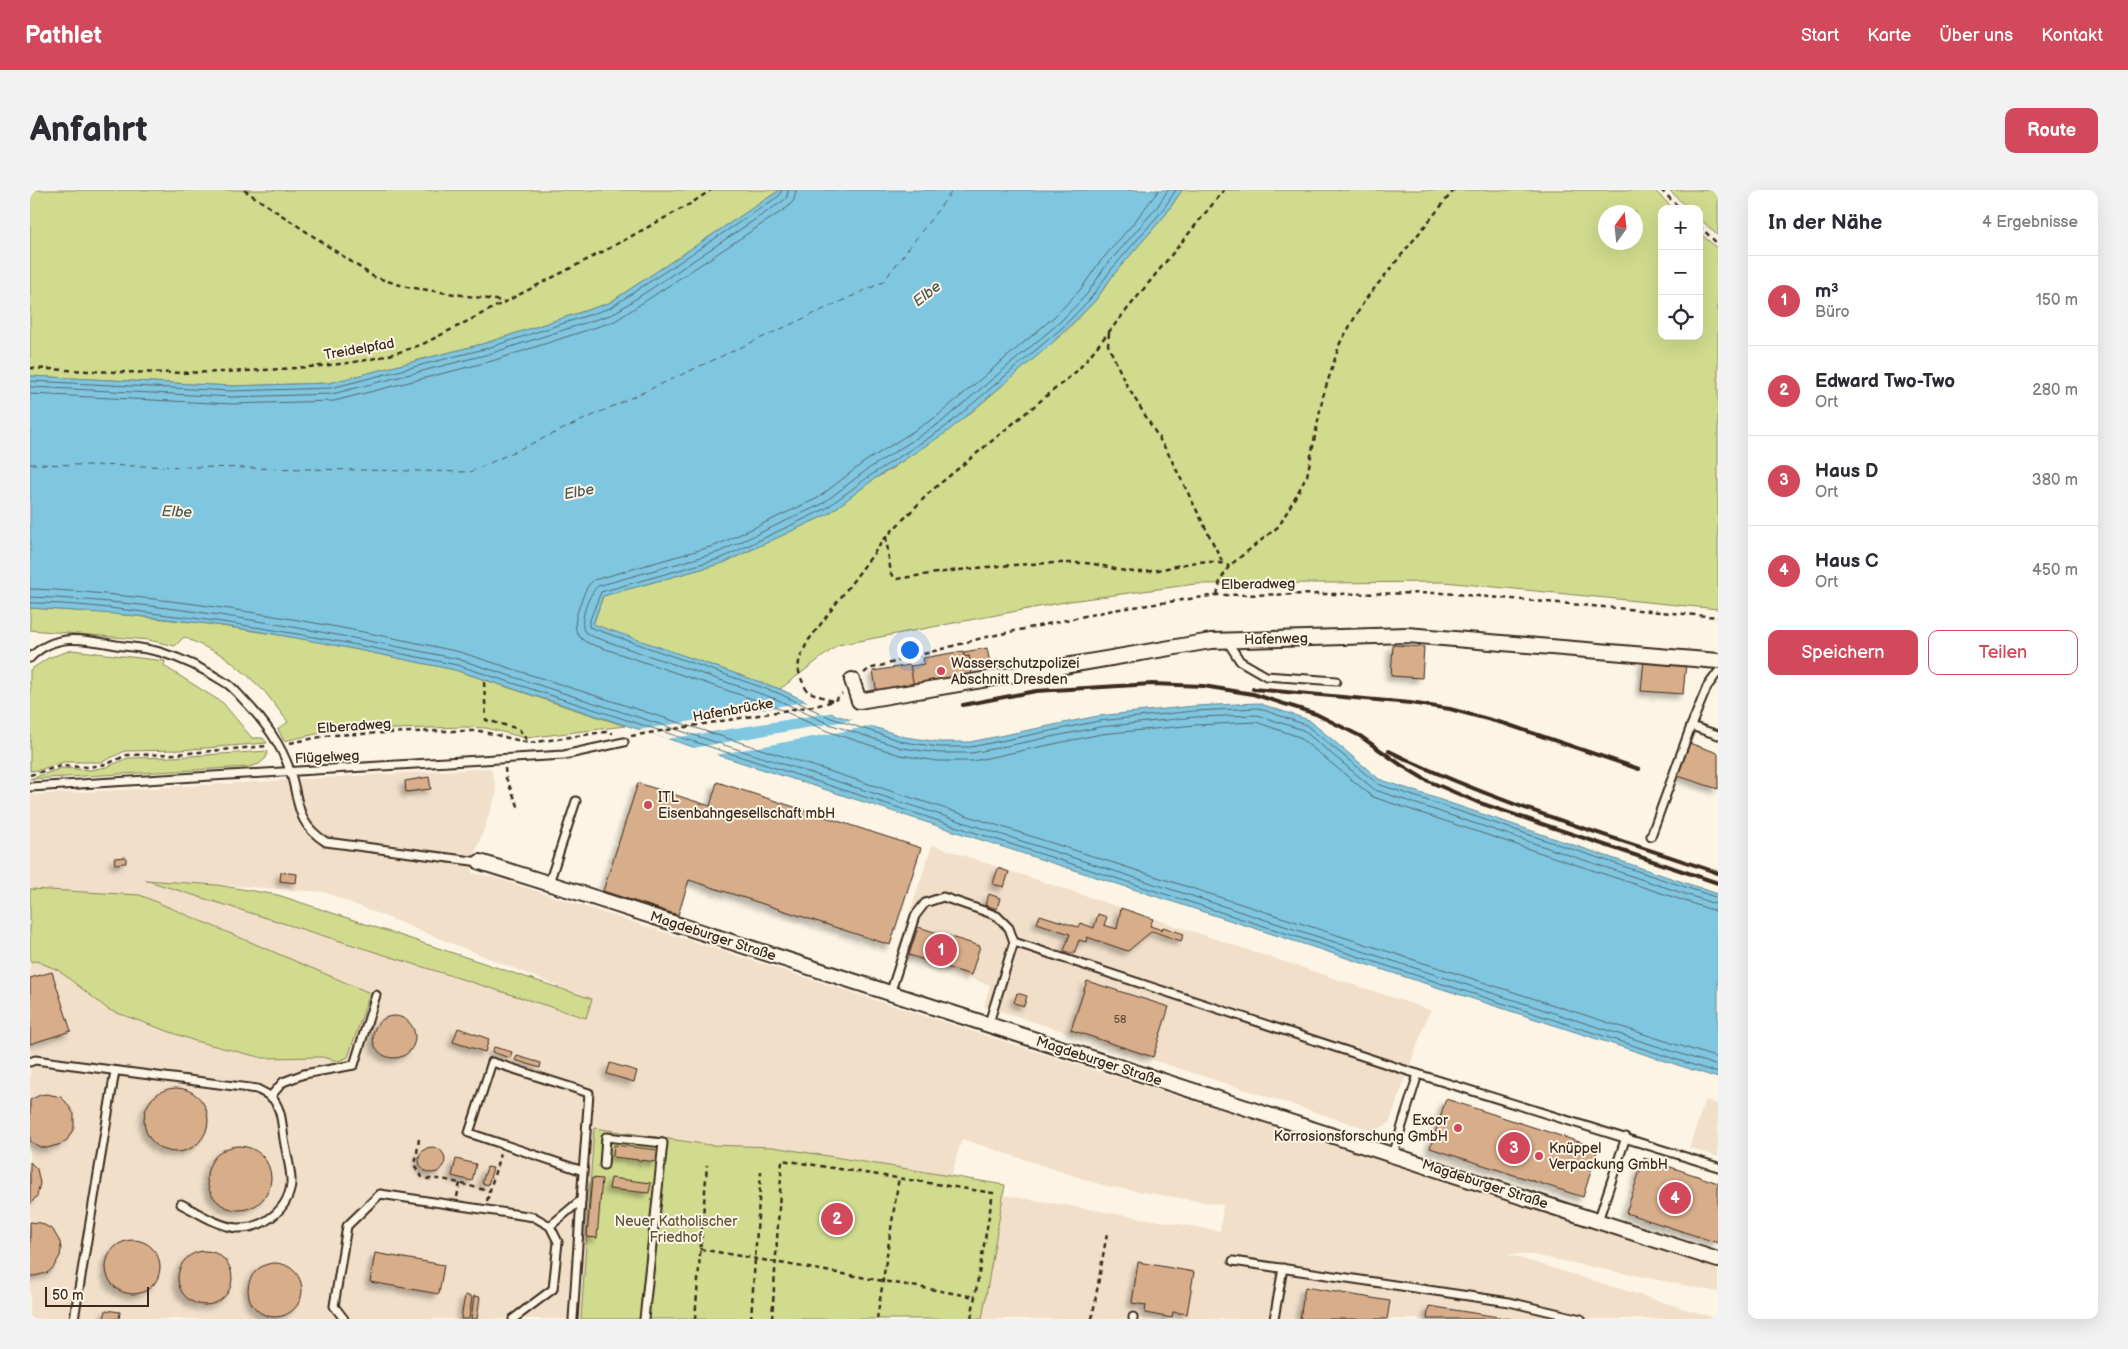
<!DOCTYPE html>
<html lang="de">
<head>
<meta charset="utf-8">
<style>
  body { margin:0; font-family:"Balsamiq Sans",sans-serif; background:#f2f2f3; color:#2b2b33 }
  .controls { position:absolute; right:15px; top:15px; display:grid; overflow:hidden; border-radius:10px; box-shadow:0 5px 20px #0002 }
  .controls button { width:45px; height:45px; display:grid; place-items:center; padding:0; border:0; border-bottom:1px solid #e1e1e2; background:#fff; color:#2b2b33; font:25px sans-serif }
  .compass { position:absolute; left:1568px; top:15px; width:45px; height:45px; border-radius:50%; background:#fff; box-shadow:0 5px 20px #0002; rotate:15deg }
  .scale { position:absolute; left:15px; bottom:12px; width:104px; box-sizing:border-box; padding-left:5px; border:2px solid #3b2a1e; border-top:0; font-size:14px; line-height:18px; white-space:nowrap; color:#3b2a1e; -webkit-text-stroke:4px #fcf5e5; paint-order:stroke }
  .you { position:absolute; left:879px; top:459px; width:18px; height:18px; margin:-12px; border:4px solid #fff; border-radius:50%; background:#1a73e8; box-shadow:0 0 0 8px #1a73e833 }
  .badge { display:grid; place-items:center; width:32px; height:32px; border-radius:50%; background:#d1495b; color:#fff; font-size:16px; font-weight:700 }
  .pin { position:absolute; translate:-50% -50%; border:2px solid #fff; box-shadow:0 1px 5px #0006 }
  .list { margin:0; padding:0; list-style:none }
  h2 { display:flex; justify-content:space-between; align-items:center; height:65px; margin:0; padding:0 20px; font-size:21px }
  h2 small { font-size:16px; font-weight:400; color:#7c7c81 }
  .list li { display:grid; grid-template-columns:32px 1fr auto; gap:15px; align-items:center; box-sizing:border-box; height:90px; padding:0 20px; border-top:1px solid #e1e1e2 }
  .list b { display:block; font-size:19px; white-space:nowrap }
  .list p { margin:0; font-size:16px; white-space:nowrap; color:#7c7c81 }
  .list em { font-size:16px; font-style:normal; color:#7c7c81 }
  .actions { display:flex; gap:10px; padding:15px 20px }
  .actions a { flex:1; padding:11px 0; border:1px solid #d1495b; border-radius:10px; text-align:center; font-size:18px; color:#d1495b }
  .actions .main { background:#d1495b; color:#fff }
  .icon { flex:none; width:28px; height:28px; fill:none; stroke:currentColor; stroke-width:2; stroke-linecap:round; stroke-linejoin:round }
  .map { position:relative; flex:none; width:1688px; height:1129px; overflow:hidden; border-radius:10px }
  header { display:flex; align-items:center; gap:30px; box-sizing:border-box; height:70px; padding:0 25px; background:#d1495b; color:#fff }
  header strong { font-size:24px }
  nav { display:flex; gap:28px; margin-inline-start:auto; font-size:18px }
  .intro { display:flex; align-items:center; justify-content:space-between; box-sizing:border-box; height:120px; padding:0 30px }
  h1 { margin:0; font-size:35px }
  .button { padding:12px 22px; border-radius:10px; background:#d1495b; color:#fff; font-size:18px; font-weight:700 }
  main { display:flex; gap:30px; padding:0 30px }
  aside { flex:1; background:#fff; border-radius:10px; box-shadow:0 5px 20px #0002 }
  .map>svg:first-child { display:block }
</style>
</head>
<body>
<header>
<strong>Pathlet</strong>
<nav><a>Start</a><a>Karte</a><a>Über uns</a><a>Kontakt</a></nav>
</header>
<div class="intro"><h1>Anfahrt</h1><a class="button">Route</a></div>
<main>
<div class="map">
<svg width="1688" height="1129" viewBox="0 0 1688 1129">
  <defs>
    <filter id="shadow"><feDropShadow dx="-4.5" dy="4.5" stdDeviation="2.5" flood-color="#0004"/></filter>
  </defs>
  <rect width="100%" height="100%" fill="#fcf5e5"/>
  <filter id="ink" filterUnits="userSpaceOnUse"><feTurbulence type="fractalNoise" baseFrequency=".02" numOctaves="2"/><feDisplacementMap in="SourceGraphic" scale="10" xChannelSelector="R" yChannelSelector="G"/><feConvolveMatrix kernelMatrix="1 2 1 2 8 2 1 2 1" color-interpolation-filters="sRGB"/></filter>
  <g filter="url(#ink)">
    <g fill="#f1dfc9" fill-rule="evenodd">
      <path d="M461 578 467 602 445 664 442 683 463 687 1010 863 1688 1076V1102L1502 1065 1477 1064 1688 1129H952L974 1005 1190 1041 1193 1015 1075 996 932 949 921 986 743 957 680 955 565 938 551 1129H0V605ZM118 690 294 702 562 810 556 828Z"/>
      <path d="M902 655 1400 820 1359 934 1344 941 954 816 960 795 866 764Z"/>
      <path d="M1675 910 1688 914V967L1659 958Z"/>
    </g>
    <g fill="#d0db8e" stroke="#868256" fill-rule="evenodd">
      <path d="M0 0H750L579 113 456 153 299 193 202 196 0 186Z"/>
      <path d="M1152 0H1624L1644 19H1632V146H1669V42L1688 59V419L1414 392 1165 394 1040 411 808 455 750 499 563 435 573 406 693 373 798 324 844 289 860 280 939 224 1036 141 1065 111 1084 84 1136 24ZM1576 22H1606V52H1576Z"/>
      <path d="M1639 0H1688V46L1669 28V19H1659Z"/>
      <path d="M0 418 77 423 179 434 281 450 425 480 595 536 496 548 456 538 434 537 300 541 254 551 248 539 258 532 235 502 216 484 194 466 154 447 145 456 119 450 0 440Z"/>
      <path d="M42 460 135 471 134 476 193 513 222 548H233L237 553 150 560 95 561 72 572H34L9 580 0 581V480L18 468Z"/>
      <path d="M238 561 236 568 229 574 219 577 0 589 32 578 60 580 77 577 98 568 144 567Z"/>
      <path d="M115 690 187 695 248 705 562 809 556 828Z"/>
      <path d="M0 699 110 705 340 803 318 867 309 871 292 867 233 868 165 851 79 820 28 780 6 771 0 772Z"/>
      <path d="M564 938 680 955 743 957 975 995 952 1129H551Z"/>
    </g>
    <path fill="#7fc6e0" stroke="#648892" d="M750 0H1152L1136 24 1084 84 1065 111 1019 156 917 242 844 289 798 324 693 373 573 406 563 434 750 499 803 524 875 547 910 552H940L1068 526 1164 516 1228 513 1279 530 1349 589 1688 704V888L425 480C343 463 261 445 178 434 119 426 60 422 0 418V186L202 196 299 193 456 153 579 113Z"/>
    <g fill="#fcf5e5">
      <path d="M780 511 805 522 637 549 609 540Z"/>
      <path d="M827 529 847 535 685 565 663 558Z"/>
    </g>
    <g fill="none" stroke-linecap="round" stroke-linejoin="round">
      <g stroke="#56686c" stroke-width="1">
        <path d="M1129 0 1102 35 1069 73 1051 99 1024 127 906 227 833 273 788 308 687 355 564 390C556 396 554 404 550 414 545 429 540 444 558 453L743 516 797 541 870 565 907 571H943L1071 544 1165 535 1226 532 1269 547 1343 607 1688 722"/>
        <path d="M1138 0 1127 17 1075 77 1057 104 1029 133 910 233 838 279 792 314 689 362 568 396C559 403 549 430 554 441L561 446 746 509 799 534 872 558 909 563H942L1070 537 1165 527 1227 525 1273 540 1345 600 1688 715"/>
        <path d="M1146 0 1132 21 1080 81 1061 108 1033 137 914 238 841 285 795 319 692 368 571 402 559 432V437L748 503 801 528 874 552 909 557H941L1069 531 1164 521 1228 518 1276 535 1348 594 1688 708"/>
        <path d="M0 191 202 201 301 198 458 158 580 118 749 6 752 0"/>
        <path d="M0 197 202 207 302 204 459 164 583 124 753 11 757 7 758 0"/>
        <path d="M0 204 202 214 304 211 462 171 585 131 758 17 764 10 766 0"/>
        <path d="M0 399C42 400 83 405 124 409 228 421 329 440 430 462L1688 868"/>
        <path d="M0 407C40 408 81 412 121 416 225 428 326 448 428 469L1688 876"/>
        <path d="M0 413C40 413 81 418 121 423 224 434 325 454 427 475L1688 883"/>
      </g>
      <path stroke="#4f5958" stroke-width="1" stroke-dasharray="6 5" stroke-linecap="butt" d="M0 274 440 282 853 92 923 0"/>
    </g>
    <g fill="#d8ad89" stroke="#3b2a1e" filter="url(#shadow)">
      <path d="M1363 455 1394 457 1392 488 1361 486Z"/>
      <path d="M957 458 960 474 941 478 939 466 934 467V462Z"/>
      <path d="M933 461 934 467 939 466 942 484 883 495 880 476 894 474 893 468Z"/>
      <path d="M1614 470 1656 473 1653 504 1611 501Z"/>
      <path d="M880 475 884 497 847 503 843 481Z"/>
      <path d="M1659 553 1688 563V599L1648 586Z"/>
      <path d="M399 587 401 599 376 602 375 591Z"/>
      <path d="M687 592 891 658 860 755 659 690 648 725 573 701 608 593 680 616Z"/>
      <path d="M96 667V673L85 674 84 668Z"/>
      <path d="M968 678 979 682 974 697 963 694Z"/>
      <path d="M251 682 267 684 266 693 250 691Z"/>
      <path d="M959 704 970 708 967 719 955 715Z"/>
      <path d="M1091 718 1123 729 1120 736 1132 740 1133 737 1154 744 1151 751 1122 741 1098 761 1057 747 1056 752 1049 750 1044 764 1034 761 1040 744 1007 733 1010 725 1048 737 1050 733 1064 738 1068 724 1077 727 1074 735 1087 739Z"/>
      <path d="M888 737 950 756 941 785 879 765Z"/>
      <path d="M22 782 41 841 0 854V788Z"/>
      <path d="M1057 791 1139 817 1123 867 1041 840Z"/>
      <path d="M987 803 997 806 994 816 984 813Z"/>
      <circle cx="364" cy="847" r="21"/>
      <path d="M428 838 459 849 455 862 423 852Z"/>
      <path d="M464 857 482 862 480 868 462 862Z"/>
      <path d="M487 866 511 873 510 878 485 870Z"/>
      <path d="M580 873 607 881 604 892 577 884Z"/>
      <circle cx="146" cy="930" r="32"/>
      <path d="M17 904 31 907 36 912 44 924V938L37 950 31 954 17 958 10 957 0 951V910L10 905Z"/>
      <path d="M1416 909 1568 958 1553 1007 1400 958Z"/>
      <path d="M584 955 629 960 627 972 583 967Z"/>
      <circle cx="209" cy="988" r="32"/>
      <circle cx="402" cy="970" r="13"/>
      <path d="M1614 968 1688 993V1053L1596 1023Z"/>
      <path d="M426 969 446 974 442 991 422 986Z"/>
      <path d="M0 972 7 979 10 993 7 1006 0 1014Z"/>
      <path d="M457 977 463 978 458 995 452 993Z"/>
      <path d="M562 988 572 989 567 1048 557 1047Z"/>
      <path d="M581 988 621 993 619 1003 579 999Z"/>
      <path d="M0 1032 11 1033 23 1040 30 1052 31 1059 30 1066 23 1078 17 1083 4 1086H0Z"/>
      <circle cx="103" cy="1077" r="27"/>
      <circle cx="175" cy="1088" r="27"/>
      <path d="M345 1063 414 1075 409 1104 340 1092Z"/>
      <path d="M1108 1072 1164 1082 1157 1124 1143 1122 1142 1128 1115 1123 1116 1115 1102 1113Z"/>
      <circle cx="245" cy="1100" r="27"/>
      <path d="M1275 1097 1360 1111 1357 1129H1270Z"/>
      <path d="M435 1105 442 1107 439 1129H431Z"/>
      <path d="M444 1106 450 1107 447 1129H441Z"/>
      <path d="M1399 1116 1481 1129H1397Z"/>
      <path d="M76 1120 90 1122 89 1129H74Z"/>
    </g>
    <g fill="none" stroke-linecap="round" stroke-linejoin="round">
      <defs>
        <g id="lane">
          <path d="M1197 451 1210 471 1236 486 1306 491"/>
          <path d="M0 468C25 442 54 449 86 455 100 457 116 458 130 462 153 469 176 480 196 493 202 496 207 503 212 508 233 530 252 554 261 584 270 615 266 633 296 652L450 672"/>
          <path d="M1661 536 1688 545"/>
          <path d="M0 597 534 565 594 552"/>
          <path d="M1621 646 1661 536 1677 497 1688 482"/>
          <path d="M519 693 546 611"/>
          <path d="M984 752 1378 881 1688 977"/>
          <path d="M860 804 885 726 895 713 913 707 954 721 967 726 979 738 984 752 958 836"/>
          <path d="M0 872 5 870 227 899C232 902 240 905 243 909 252 920 252 936 254 949 256 963 262 981 261 994 258 1021 232 1039 207 1038 187 1036 169 1023 151 1014"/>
          <path d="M240 907 253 892 274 884 324 875 346 805"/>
          <path d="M1363 965 1388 884"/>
          <path d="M574 975 576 947 633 953 614 1129"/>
          <path d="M1568 1031 1596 947"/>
          <path d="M520 1036 551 1010 559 903 462 872 439 943 553 981"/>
          <path d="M1203 1071 1479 1112 1551 1129"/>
          <path d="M44 1129 85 881"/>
          <path d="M314 1129 304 1116 317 1036 350 1004 504 1027 520 1036 528 1052 523 1099 483 1129"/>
          <path d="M543 1129 551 1010"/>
          <path d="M1103 1129V1127"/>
          <path d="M1244 1129 1253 1078"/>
        </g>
        <g id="street">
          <path d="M822 490 829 511 1181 451 1377 445 1688 471"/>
          <path d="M450 672 556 705 1688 1070"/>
        </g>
      </defs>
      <use href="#lane" stroke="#3b2a1e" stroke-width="11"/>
      <use href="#street" stroke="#3b2a1e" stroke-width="18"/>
      <g stroke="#3b2a1e" stroke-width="2.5" stroke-dasharray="5 4" stroke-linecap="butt">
        <path d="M214 0 344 87 377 97 472 111"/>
        <path d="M1631 0 1651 19"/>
        <path d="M1669 36 1688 54"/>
        <path d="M1079 143 1078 155 1096 194 1138 263 1193 373"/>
        <path d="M0 178C84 183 167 185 251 179 304 175 345 173 395 153L578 59 660 14 681 0"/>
        <path d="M856 347 861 384 867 389C928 379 991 372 1053 373 1071 373 1088 382 1106 382 1138 383 1168 363 1199 376"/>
        <path d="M1187 405 1190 391 1199 376 1249 336 1277 286 1293 206 1302 178 1310 153 1335 110 1424 0"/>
        <path d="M834 483 839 479 952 448 1083 420 1187 405 1414 403 1688 427"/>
        <path d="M454 492 456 530 489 539 498 552"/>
        <path d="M802 511 777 501C765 477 766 475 778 451L856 347 901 301 1048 180 1194 0"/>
        <path d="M601 546 789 515 804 511 812 504"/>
        <path d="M260 553 301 545 409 541H450L499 553 574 542 583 543"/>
        <path d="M475 578 476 588 489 618"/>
        <path d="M0 585 31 576 58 577 77 574 97 565 147 564 237 556"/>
        <path d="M389 949 385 976 392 987 398 989H413L459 1001"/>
        <path d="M427 1007 430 993"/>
        <path d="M457 1011 470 964"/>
        <path d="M670 1059 945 1107"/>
        <path d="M665 1129 677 975"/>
        <path d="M721 1129 731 981"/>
        <path d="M742 1129 752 970 963 1003 941 1129"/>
        <path d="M847 1129 869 987"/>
        <path d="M1062 1129 1077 1043"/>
      </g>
      <use href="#lane" stroke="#fcf5e5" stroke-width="7"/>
      <use href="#street" stroke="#fcf5e5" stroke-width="14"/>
      <g stroke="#3b2a1e" stroke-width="4">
        <path d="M1223 499 1380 513 1420 519 1476 534 1609 579"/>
        <path d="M933 515 1006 501 1122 494 1173 496 1223 504 1286 524 1330 546 1371 575 1396 590 1447 612 1688 693"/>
        <path d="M1359 561C1464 613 1577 645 1688 683"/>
      </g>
    </g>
  </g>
  <g fill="#d1495b" stroke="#fcf5e5" stroke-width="2">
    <circle cx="911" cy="481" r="5"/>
    <circle cx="618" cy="615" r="5"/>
    <circle cx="1428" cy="938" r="5"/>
    <circle cx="1509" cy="966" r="5"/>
  </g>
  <g text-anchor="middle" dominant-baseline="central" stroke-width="4" stroke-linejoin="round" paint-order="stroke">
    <g font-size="11" fill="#624b39">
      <text x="1090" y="829">58</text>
    </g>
    <g font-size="14" fill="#3b2a1e" stroke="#fcf5e5">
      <text transform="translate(329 159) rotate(-10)">Treidelpfad</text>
      <text transform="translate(1228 394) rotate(-1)">Elberadweg</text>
      <text transform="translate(1246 449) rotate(-2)">Hafenweg</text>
      <text transform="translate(703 520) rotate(-10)">Hafenbrücke</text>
      <text transform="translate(324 536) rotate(-4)">Elberadweg</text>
      <text transform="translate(297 567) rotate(-3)">Flügelweg</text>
      <text transform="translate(683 746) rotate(18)">Magdeburger Straße</text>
      <text transform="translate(1069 871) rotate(18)">Magdeburger Straße</text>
      <text transform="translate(1455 994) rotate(18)">Magdeburger Straße</text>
    </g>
    <g font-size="14" fill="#3b2a1e" stroke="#fcf5e5" text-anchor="start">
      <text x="921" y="473">Wasserschutzpolizei<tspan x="921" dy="16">Abschnitt Dresden</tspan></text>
      <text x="628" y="607">ITL<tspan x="628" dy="16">Eisenbahngesellschaft mbH</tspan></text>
      <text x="1418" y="930" text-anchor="end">Excor<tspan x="1418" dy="16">Korrosionsforschung GmbH</tspan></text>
      <text x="1519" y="958">Knüppel<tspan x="1519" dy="16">Verpackung GmbH</tspan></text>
    </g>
    <g font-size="14" fill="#60563a" stroke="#fcf5e5">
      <text x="646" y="1031">Neuer Katholischer<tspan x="646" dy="16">Friedhof</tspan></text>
    </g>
    <g font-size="15" font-style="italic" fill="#4f5958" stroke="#fcf5e5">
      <text transform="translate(897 104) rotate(-38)">Elbe</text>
      <text transform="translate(549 302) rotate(-11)">Elbe</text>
      <text transform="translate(147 322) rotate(2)">Elbe</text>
    </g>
  </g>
</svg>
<div class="controls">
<button>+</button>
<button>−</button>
<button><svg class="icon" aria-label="locate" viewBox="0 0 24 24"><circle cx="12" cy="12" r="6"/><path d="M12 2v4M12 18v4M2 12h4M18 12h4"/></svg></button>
</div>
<svg class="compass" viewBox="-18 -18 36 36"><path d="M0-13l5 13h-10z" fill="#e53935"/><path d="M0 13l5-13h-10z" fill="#7c7c81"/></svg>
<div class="scale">50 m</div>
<div class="you"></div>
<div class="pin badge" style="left:911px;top:760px">1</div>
<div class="pin badge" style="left:807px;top:1029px">2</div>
<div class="pin badge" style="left:1484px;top:958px">3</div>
<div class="pin badge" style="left:1645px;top:1008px">4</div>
</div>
<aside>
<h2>In der Nähe<small>4 Ergebnisse</small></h2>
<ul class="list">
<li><span class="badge">1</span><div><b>m³</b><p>Büro</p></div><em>150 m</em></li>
<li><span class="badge">2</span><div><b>Edward Two-Two</b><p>Ort</p></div><em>280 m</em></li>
<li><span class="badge">3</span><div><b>Haus D</b><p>Ort</p></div><em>380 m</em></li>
<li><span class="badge">4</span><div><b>Haus C</b><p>Ort</p></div><em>450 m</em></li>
</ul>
<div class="actions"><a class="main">Speichern</a><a>Teilen</a></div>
</aside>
</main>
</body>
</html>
